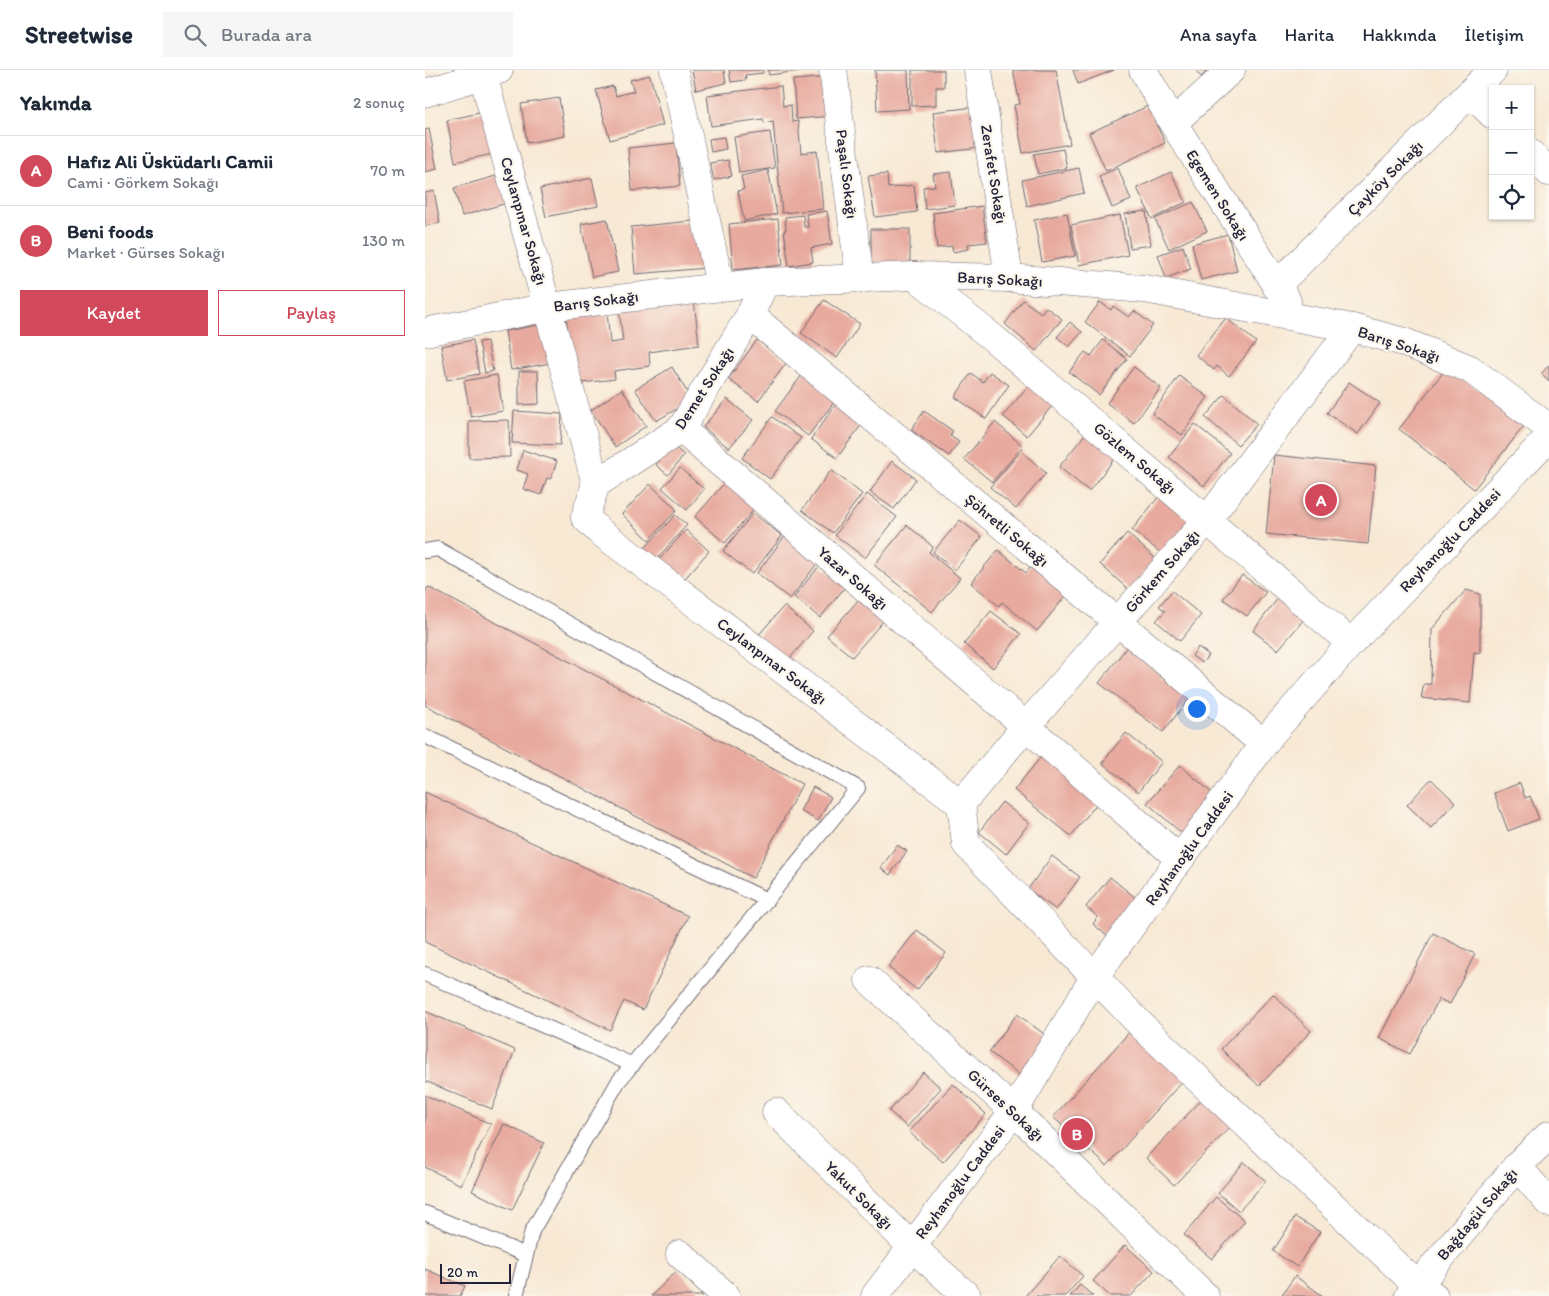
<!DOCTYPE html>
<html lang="tr">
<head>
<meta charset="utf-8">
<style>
  body { margin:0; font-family:Itim,sans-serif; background:#f6f6f7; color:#1f2937 }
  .controls { position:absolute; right:15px; top:15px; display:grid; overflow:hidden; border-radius:0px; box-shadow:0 1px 4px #0004 }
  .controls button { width:45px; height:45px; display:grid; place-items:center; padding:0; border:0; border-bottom:1px solid #e0e1e3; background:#fff; color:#1f2937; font:25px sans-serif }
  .scale { position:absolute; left:15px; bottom:12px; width:71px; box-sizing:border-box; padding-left:5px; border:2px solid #22223b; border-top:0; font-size:14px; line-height:18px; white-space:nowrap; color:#22223b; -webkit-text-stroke:4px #fbf7ec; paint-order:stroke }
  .you { position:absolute; left:771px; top:638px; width:18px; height:18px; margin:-12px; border:4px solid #fff; border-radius:50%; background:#1a73e8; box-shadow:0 0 0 8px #1a73e833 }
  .badge { display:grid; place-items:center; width:32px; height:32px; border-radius:50%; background:#d1495b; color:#fff; font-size:16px; font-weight:700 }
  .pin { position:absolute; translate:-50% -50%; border:2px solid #fff; box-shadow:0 1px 5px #0006 }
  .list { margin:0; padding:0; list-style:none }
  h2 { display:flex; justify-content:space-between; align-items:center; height:65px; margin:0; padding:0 20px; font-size:21px }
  h2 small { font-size:16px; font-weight:400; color:#747a83 }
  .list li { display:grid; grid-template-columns:32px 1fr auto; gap:15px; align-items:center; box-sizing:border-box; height:70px; padding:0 20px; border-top:1px solid #e0e1e3 }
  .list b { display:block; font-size:19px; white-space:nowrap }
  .list p { margin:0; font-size:16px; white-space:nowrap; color:#747a83 }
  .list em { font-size:16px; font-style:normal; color:#747a83 }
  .actions { display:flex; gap:10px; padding:15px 20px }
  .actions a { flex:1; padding:11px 0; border:1px solid #d1495b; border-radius:0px; text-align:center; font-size:18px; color:#d1495b }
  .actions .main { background:#d1495b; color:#fff }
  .icon { flex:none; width:28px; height:28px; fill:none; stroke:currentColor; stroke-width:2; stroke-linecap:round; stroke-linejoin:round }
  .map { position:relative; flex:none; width:1124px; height:1226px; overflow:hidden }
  header { display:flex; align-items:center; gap:30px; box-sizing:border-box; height:70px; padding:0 25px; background:#fff; border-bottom:1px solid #e0e1e3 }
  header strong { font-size:24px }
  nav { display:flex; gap:28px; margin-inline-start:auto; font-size:18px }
  .search { width:350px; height:45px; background:#f6f6f7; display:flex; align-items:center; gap:12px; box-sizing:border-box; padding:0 18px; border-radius:0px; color:#747a83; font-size:19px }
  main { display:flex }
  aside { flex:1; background:#fff }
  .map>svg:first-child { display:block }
</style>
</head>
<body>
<header>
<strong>Streetwise</strong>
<div class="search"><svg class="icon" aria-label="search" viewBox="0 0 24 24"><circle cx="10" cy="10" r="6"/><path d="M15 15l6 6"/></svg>Burada ara</div>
<nav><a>Ana sayfa</a><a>Harita</a><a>Hakkında</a><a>İletişim</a></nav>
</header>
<main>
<aside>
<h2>Yakında<small>2 sonuç</small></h2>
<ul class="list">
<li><span class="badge">A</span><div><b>Hafız Ali Üsküdarlı Camii</b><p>Cami · Görkem Sokağı</p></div><em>70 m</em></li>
<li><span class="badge">B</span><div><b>Beni foods</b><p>Market · Gürses Sokağı</p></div><em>130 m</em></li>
</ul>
<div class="actions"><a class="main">Kaydet</a><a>Paylaş</a></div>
</aside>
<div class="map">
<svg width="1124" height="1226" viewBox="0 0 1124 1226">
  <rect width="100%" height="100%" fill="#fbf7ec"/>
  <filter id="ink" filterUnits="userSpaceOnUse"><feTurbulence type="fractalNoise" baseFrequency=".02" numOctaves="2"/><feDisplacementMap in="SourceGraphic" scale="10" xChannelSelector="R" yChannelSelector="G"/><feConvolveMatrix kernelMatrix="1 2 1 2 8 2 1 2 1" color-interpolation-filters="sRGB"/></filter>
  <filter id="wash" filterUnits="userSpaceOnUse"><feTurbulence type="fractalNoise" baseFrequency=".0096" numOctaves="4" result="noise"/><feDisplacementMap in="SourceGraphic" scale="20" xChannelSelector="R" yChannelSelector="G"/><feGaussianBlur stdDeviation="1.12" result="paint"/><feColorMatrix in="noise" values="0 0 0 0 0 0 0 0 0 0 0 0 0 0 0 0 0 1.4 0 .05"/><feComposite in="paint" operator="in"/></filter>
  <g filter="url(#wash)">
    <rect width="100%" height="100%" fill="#f8e9d5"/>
    <g id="blocks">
      <g fill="#e8aa9f">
        <path d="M267 0H299L301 13 271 20Z"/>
        <path d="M304 0H338V3L320 5 321 10 306 12Z"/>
        <path d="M343 0H374V1L344 5Z"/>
        <path d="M450 0H483L484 39 452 41Z"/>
        <path d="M487 0H519V17H511V35L487 36Z"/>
        <path d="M588 0H631L645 74 598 83 589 35 595 34Z"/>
        <path d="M648 0H689L653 14Z"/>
        <path d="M770 0H783L776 7Z"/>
        <path d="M225 5 238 55 185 70 171 20 188 16 191 26 209 21 205 10Z"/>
        <path d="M406 7 409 46 371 49 368 10Z"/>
        <path d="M356 16 358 36 366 35 367 52 373 51 376 83 392 81 398 139 357 143 348 51 339 53 338 49 286 56 282 25Z"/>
        <path d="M134 28 140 66 102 73 96 34Z"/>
        <path d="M723 36 740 73 681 101 664 63Z"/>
        <path d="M550 37 555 78 513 83 508 42Z"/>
        <path d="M59 42 68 84 30 92 22 50Z"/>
        <path d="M4 59 12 99 0 102V60Z"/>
        <path d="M345 62 350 98 314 103 309 67Z"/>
        <path d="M299 67 301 79 286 82 284 69Z"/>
        <path d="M251 73 255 116 207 121 203 78Z"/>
        <path d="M638 79 642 98 613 104 609 84Z"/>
        <path d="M303 90 307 106 289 110 285 93Z"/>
        <path d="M654 98 659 123 602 136 597 110Z"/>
        <path d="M693 98 706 130 687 138 674 106Z"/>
        <path d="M343 100 352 144 319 151 313 121 319 119 316 106Z"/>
        <path d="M526 102 530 135 500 139 498 117 510 116 508 104Z"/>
        <path d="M746 102 761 132 727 149 712 118Z"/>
        <path d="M462 104 463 118 489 115 492 142 450 147 443 106Z"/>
        <path d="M74 105 82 133 37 146 29 118Z"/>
        <path d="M167 108 173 136 121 147 115 119Z"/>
        <path d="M9 121 15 153 0 156V123Z"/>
        <path d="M768 132 782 161 744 179 730 149Z"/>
        <path d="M557 136 562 172 543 174 544 179 528 182 527 176 512 178 508 143Z"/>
        <path d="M402 141 407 174 386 178 388 192 364 196 359 160H361L360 147 378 145 379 157H383L381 144Z"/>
        <path d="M721 141 726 175 705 178 700 144Z"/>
        <path d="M642 143 650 186 617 192 609 150Z"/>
        <path d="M695 145 703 185 654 195 646 155Z"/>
        <path d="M182 149 193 202 167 207 156 154Z"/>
        <path d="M353 149 358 195 308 200 304 154Z"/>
        <path d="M278 150 282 198 210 204 206 157Z"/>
        <rect x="446" y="159" width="39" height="37"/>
        <path d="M803 164 812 201 776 210 767 174Z"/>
        <path d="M758 176 766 199 741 208 733 185Z"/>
        <path d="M269 230 274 275 224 282 225 296 189 301 190 309 149 314 141 246 182 241 185 273 198 271 194 239Z"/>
        <path d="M399 230 435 254 412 288 376 263Z"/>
        <path d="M598 230 616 243 621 237 637 249 611 281 580 254Z"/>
        <path d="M675 232 686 240 688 236 704 247 709 241 728 255 705 286 660 252Z"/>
        <path d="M801 248 831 272 804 306 792 296 789 300 771 285Z"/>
        <path d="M645 252 657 262 644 277 632 267Z"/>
        <path d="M120 254 126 293 86 300 80 261Z"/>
        <path d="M48 270 54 304 22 310 16 276Z"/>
        <path d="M332 270 362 292 333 331 303 309Z"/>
        <path d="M678 270 702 289 674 325 644 302 660 282 666 286Z"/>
        <path d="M62 271 68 301 60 303 54 272Z"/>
        <path d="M1124 295V312L1116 304Z"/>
        <path d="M1023 296 1099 356 1049 419 974 359Z"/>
        <path d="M247 297 267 330 231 351 210 319Z"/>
        <path d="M709 297 736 318 709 353 682 333Z"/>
        <path d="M94 301H113L114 334 94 335Z"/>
        <path d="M380 301 413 327 383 366 350 341Z"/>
        <path d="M565 302 584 315 561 349 530 327 546 303 558 312Z"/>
        <path d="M72 305 78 341 46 347 39 311Z"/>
        <path d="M754 306 783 327 757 365 727 344Z"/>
        <path d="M608 310 632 330 602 366 578 346Z"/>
        <path d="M924 312 955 333 933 364 902 343Z"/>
        <path d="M197 319 221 356 190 377 166 340Z"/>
        <path d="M799 325 832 354 813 375 780 347Z"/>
        <path d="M302 329 328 350 304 378 278 357Z"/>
        <path d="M414 330 440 350 412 388 386 369Z"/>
        <path d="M89 341 137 344 135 375 87 373Z"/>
        <path d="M499 341 528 361 525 366 534 372 524 386 486 360Z"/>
        <path d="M347 347 376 368 345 409 317 388Z"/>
        <path d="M84 350 85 387 44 388V351Z"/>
        <path d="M570 352 598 376 567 412 539 389Z"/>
        <path d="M770 354 805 383 779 416 744 387Z"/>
        <path d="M664 359 694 383 664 421 634 397Z"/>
        <path d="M247 375 259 385 243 405 231 395Z"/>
        <path d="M98 380 132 391 126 409 122 408 116 425 98 419 103 404 92 400Z"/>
        <path d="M596 381 621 403 591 439 565 417Z"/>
        <path d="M849 385 951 396 943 474 841 464Z"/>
        <path d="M467 391 491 409 469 439 445 422Z"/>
        <path d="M255 398 279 419 262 440 237 418Z"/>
        <path d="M406 400 437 424 408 463 377 440Z"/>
        <path d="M301 411 331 437 300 473 270 447Z"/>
        <path d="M225 414 252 440 224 470 197 444Z"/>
        <path d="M442 424 472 447 440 488 410 465Z"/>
        <path d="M735 425 769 453 741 487 707 460Z"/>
        <path d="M328 443 357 466 327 504 298 481Z"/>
        <path d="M250 445 262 455 230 491 218 480Z"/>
        <path d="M535 450 557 467 530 500 508 482Z"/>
        <path d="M482 455 508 477 504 482 535 508 507 542 449 495Z"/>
        <path d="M261 460 284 481 255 514 231 493Z"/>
        <path d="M702 463 731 489 704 520 675 494Z"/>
        <path d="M360 466 394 491 365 529 332 503Z"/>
        <path d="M573 480 601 503 608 494 643 523 612 561 577 532 574 536 546 513Z"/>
        <path d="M395 495 421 516 395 548 369 527Z"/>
        <path d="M817 505 841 522 822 546 798 529Z"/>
        <path d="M3 517 377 714 328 808 0 635V523Z"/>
        <path d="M1041 520 1055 524V583L1049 582 1045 633 996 628 999 614H1006L1007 559Z"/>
        <path d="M747 521 776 545 755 571 731 551 740 541 734 536Z"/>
        <path d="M435 528 460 549 427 587 402 566Z"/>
        <path d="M853 528 880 548 853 580 828 561Z"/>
        <path d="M359 536 388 561 361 593 331 568Z"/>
        <path d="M566 541 596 564 568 598 539 574Z"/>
        <path d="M705 573 738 600 734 605 764 629 738 662 674 613Z"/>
        <path d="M773 577 784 585 777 593 767 586Z"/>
        <path d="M701 663 737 692 713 722 677 693Z"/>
        <path d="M620 682 677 727 646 766 589 720Z"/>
        <path d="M755 695 794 729 761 767 722 733Z"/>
        <path d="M1006 709 1030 732 1006 758 982 735Z"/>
        <path d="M1095 713 1100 728 1105 726 1114 749 1083 761 1069 723Z"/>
        <path d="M388 717 406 727 393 751 375 741Z"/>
        <path d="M0 722 263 846 218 940 199 931 185 960 0 872Z"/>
        <path d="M577 732 604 753 581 784 554 762Z"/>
        <path d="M472 775 482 781 465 805 456 798Z"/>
        <path d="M627 786 655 807 631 840 603 819Z"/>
        <path d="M685 807 717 833 687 870 668 854 673 847 661 837Z"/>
        <path d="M492 860 521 883 492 920 463 897Z"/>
        <path d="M1008 863 1050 884 1025 934 1014 929 985 984 954 968Z"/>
        <path d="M848 924 886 961 834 1016 796 979Z"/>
        <path d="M0 941 90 980 67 1039 0 1011Z"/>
        <path d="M592 944 626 969 599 1008 564 982Z"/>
        <path d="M708 958 762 1006 682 1096 628 1047Z"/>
        <path d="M498 1002 516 1018 482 1057 464 1041Z"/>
        <path d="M528 1014 561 1044 518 1092 484 1062Z"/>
        <path d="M783 1023 811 1051 749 1115 721 1088Z"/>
        <path d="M0 1025 66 1054 36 1115 0 1097Z"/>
        <path d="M79 1054 119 1073 87 1140 47 1121Z"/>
        <path d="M819 1092 841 1111 814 1141 793 1123Z"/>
        <path d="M791 1127 820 1151 787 1189 759 1165Z"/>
        <path d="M870 1147 895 1162 872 1197 848 1181Z"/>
        <path d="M700 1175 729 1201 706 1226H685L668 1211Z"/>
        <path d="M635 1186 658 1206 640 1226H600Z"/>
        <path d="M0 1199 40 1216 35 1226H0Z"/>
        <path d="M253 1200 278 1226H226Z"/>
        <path d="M870 1206 898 1226H856Z"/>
        <path d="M655 1215 668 1226H645Z"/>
      </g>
    </g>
  </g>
  <g filter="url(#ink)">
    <use href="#blocks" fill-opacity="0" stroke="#6d6871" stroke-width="1"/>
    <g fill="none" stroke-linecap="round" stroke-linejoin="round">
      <defs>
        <g id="service">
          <path d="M0 481 13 479 433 718 193 1012 107 1161 91 1226"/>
          <path d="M0 666 342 830"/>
          <path d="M0 904 208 995"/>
          <path d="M0 1143 101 1185"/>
        </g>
        <g id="minor">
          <path d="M249 0 295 216"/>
          <path d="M408 0 435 209"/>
          <path d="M553 0 584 208"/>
          <path d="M718 0 748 53 862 231"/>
          <path d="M58 5 171 414"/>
          <path d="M0 23 74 0"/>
          <path d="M1045 23 1068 45"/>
          <path d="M748 53 806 0"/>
          <path d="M1105 83 1124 102"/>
          <path d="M490 206 568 268 926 573"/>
          <path d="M340 212 325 245 256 359 171 414 160 447 174 461 536 734"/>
          <path d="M851 216 1068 0"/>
          <path d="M325 245 839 674"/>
          <path d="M0 262 123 237 340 212 490 206 584 208 720 219 927 258 979 272 1045 299 1124 358"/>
          <path d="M256 359 755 789"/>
          <path d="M536 734 541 774 719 958 992 1215 1009 1226"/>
          <path d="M536 734 600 657 783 449 927 258"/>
          <path d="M444 910 589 1041 780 1226"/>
          <path d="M351 1042 486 1176 542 1226"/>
          <path d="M1092 1096 1124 1133"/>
          <path d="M255 1184 301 1226"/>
          <path d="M450 1226 589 1041 670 906 846 664 926 573 1124 367"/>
          <path d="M984 1226 1092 1096 1124 1065"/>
        </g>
      </defs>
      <use href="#service" stroke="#6d6871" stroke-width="16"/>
      <use href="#minor" stroke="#6d6871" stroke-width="29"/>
      <use href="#service" stroke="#fff" stroke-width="14"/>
      <use href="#minor" stroke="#fff" stroke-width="28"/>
    </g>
  </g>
  <g text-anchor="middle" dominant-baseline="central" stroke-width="4.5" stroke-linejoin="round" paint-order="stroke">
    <g font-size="16" fill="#22223b" stroke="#fbf7ec">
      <text transform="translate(422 104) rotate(83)">Paşalı Sokağı</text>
      <text transform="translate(569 104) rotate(81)">Zerafet Sokağı</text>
      <text transform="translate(960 108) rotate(-45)">Çayköy Sokağı</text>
      <text transform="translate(793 125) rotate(58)">Egemen Sokağı</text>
      <text transform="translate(99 151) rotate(74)">Ceylanpınar Sokağı</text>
      <text transform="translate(575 209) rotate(3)">Barış Sokağı</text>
      <text transform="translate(171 231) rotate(-7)">Barış Sokağı</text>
      <text transform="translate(974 274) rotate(18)">Barış Sokağı</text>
      <text transform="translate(279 318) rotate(-57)">Demet Sokağı</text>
      <text transform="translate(710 388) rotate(40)">Gözlem Sokağı</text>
      <text transform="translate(582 460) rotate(40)">Şöhretli Sokağı</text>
      <text transform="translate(1025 470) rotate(-46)">Reyhanoğlu Caddesi</text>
      <text transform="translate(737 501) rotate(-49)">Görkem Sokağı</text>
      <text transform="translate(428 508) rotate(41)">Yazar Sokağı</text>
      <text transform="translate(347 591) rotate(37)">Ceylanpınar Sokağı</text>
      <text transform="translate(764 778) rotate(-54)">Reyhanoğlu Caddesi</text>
      <text transform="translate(581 1035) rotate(43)">Gürses Sokağı</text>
      <text transform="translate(535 1112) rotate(-53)">Reyhanoğlu Caddesi</text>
      <text transform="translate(434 1125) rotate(45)">Yakut Sokağı</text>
      <text transform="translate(1052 1144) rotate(-50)">Bağdagül Sokağı</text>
    </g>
  </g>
</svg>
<div class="controls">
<button>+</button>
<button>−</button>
<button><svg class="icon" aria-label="locate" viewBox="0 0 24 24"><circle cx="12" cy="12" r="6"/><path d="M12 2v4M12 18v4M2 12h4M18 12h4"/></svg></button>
</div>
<div class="scale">20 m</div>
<div class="you"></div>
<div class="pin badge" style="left:896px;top:430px">A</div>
<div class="pin badge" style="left:652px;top:1064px">B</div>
</div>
</main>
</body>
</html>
